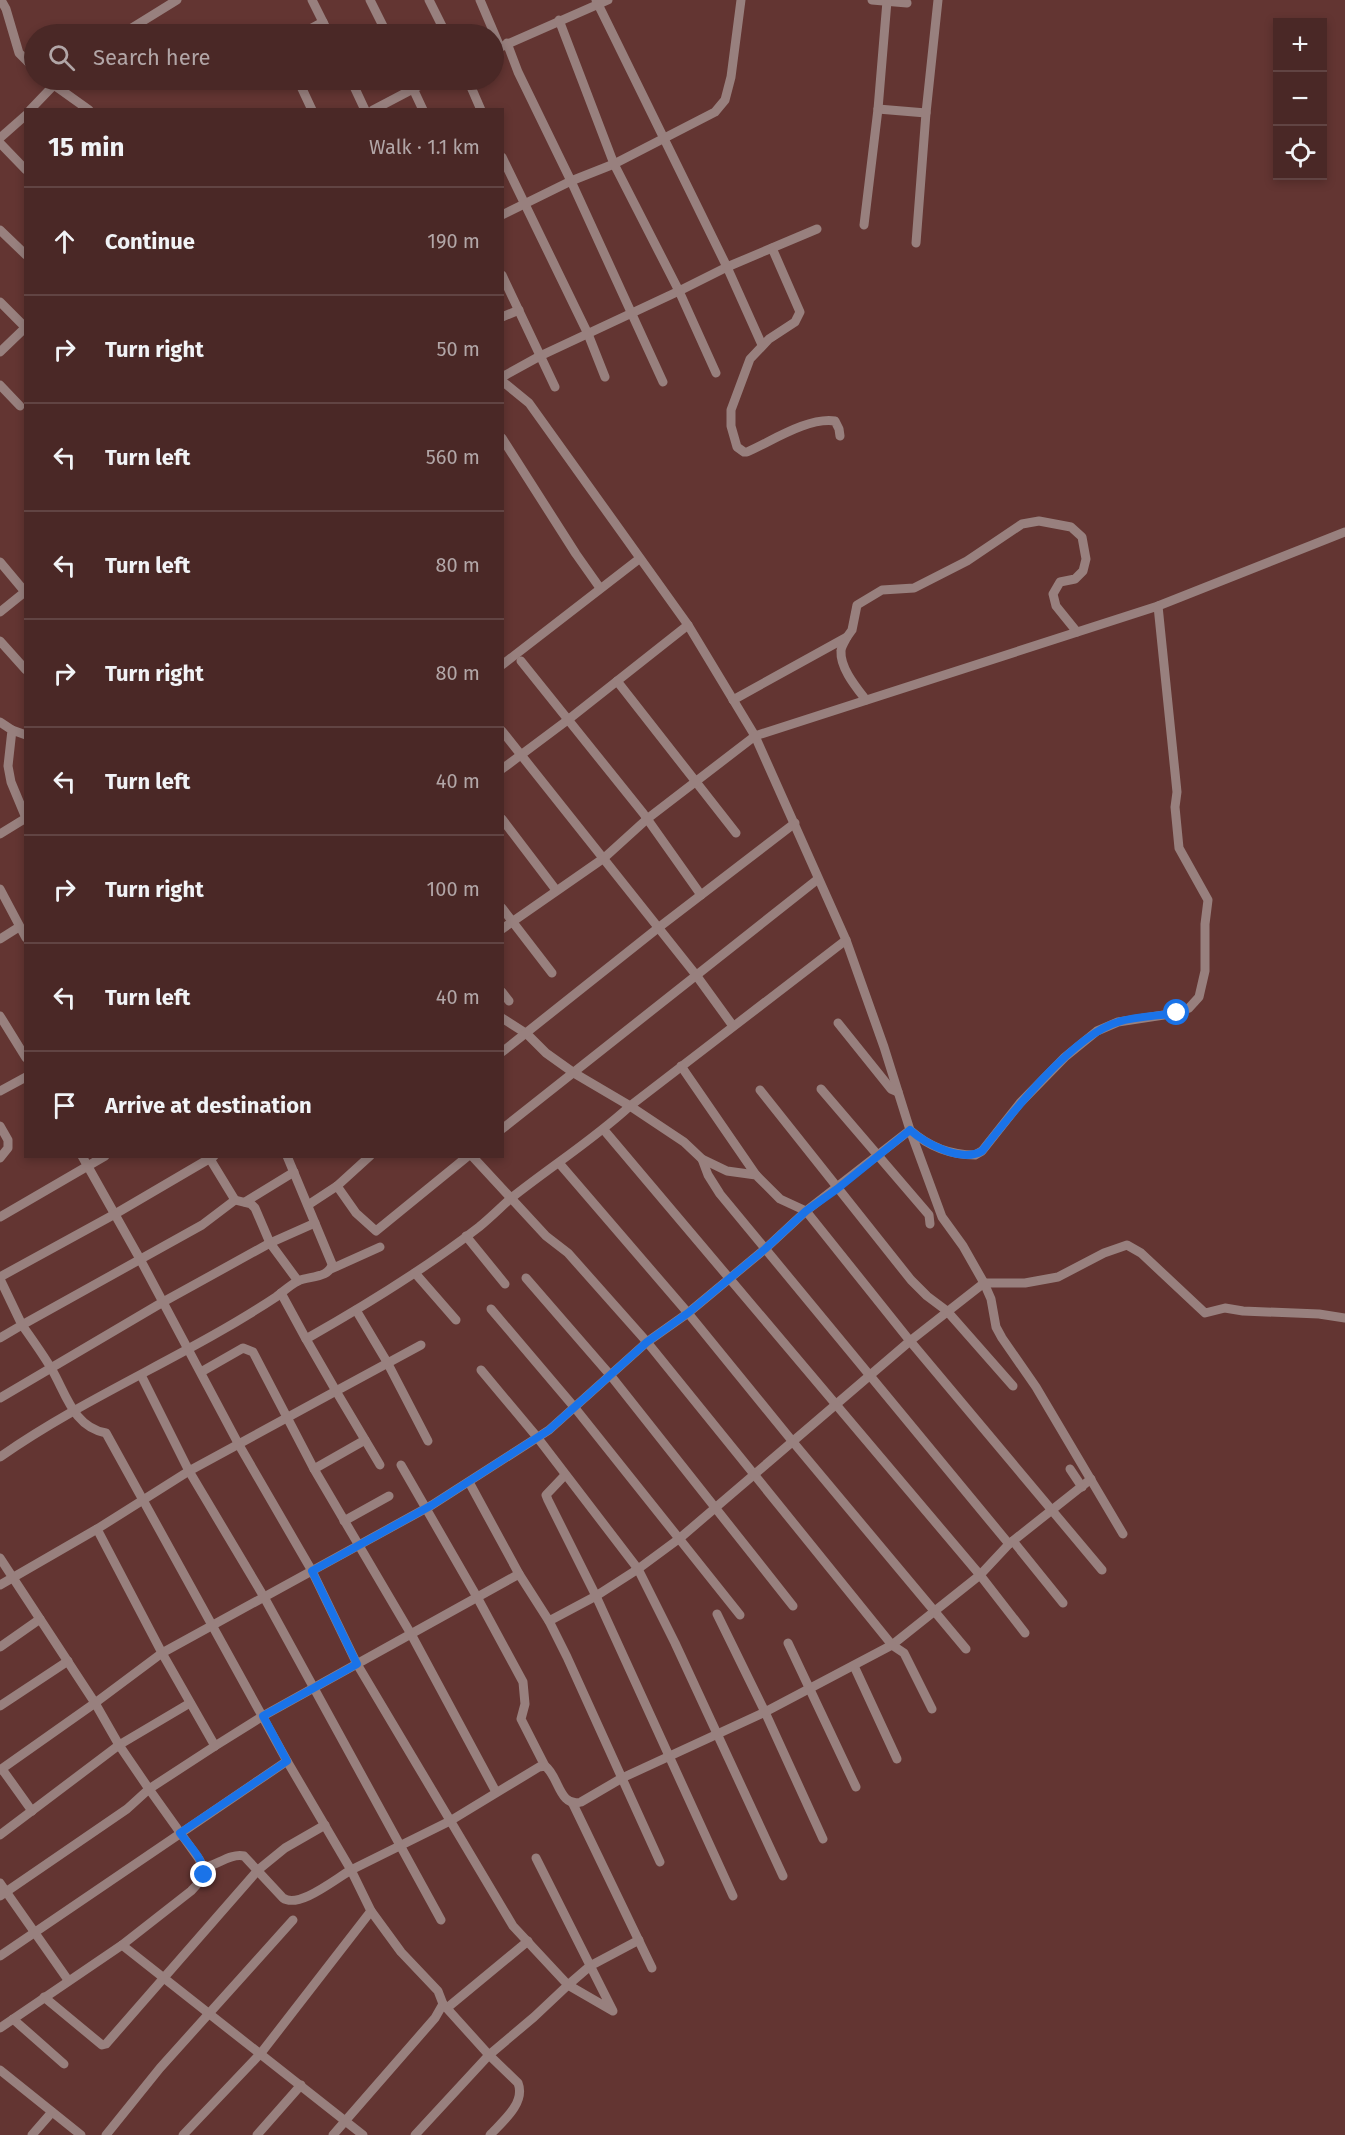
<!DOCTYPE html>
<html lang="en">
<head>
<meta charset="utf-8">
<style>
  body { margin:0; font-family:"Fira Sans",sans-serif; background:#51302e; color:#f1f3f6 }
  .controls { position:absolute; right:18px; top:18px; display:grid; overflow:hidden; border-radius:0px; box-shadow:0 3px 9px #0003 }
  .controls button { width:54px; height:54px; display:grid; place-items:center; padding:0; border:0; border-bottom:2px solid #614443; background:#4a2826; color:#f1f3f6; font:30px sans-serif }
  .stop { position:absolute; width:18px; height:18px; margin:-14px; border:4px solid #1a73e8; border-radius:50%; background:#fff }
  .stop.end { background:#1a73e8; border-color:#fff; box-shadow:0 2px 6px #0008 }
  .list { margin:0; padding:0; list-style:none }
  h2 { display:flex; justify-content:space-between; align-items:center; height:78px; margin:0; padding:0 24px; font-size:26px }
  h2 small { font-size:20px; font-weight:400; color:#b2a6a7 }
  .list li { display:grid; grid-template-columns:39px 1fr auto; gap:18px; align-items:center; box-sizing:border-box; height:108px; padding:0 24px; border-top:2px solid #614443 }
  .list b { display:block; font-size:22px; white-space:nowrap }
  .list em { font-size:20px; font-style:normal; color:#b2a6a7 }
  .icon { flex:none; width:33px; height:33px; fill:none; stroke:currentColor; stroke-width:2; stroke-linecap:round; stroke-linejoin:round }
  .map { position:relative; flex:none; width:1345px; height:2135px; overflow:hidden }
  .search { position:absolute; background:#4a2826; box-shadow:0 3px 9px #0003; left:24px; top:24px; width:480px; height:66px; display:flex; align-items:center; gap:15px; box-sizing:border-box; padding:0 21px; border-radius:33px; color:#b2a6a7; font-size:22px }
  .panel { position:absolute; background:#4a2826; box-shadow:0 3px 9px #0003; left:24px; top:108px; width:480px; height:1050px; border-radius:0px }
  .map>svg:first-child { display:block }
</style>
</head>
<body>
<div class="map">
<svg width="1345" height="2135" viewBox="0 0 1345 2135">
  <rect width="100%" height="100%" fill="#633532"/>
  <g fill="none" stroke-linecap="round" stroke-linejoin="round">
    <g stroke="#98807e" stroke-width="9">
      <path d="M1 0 6 9 19 53 34 68"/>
      <path d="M312 0 329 34"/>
      <path d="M370 0 387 34"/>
      <path d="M429 0 446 34"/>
      <path d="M480 0 500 47"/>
      <path d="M596 0 727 267 679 291 716 373"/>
      <path d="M872 0 907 3"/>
      <path d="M122 34 177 0"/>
      <path d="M301 34 323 22"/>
      <path d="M507 43 518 72 571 181 663 382"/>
      <path d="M494 50 608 0"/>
      <path d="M47 80 89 110"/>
      <path d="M298 80 312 110"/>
      <path d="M351 80 365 110"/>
      <path d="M409 80 423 110"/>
      <path d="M468 80 481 110"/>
      <path d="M878 109 926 113"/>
      <path d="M30 110 53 86"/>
      <path d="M373 110 430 80"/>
      <path d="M0 138 26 115"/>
      <path d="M0 143 26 170"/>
      <path d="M502 157 588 334 605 377"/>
      <path d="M502 215 571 181 614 164 715 112 725 100 731 77 741 0"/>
      <path d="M864 225 878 109 887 1"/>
      <path d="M0 230 26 255"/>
      <path d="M916 243 926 113 938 0"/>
      <path d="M772 248 800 312 795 322 769 339 750 359 731 410V426L737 447 744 452H747C772 441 808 417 835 421L839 429 840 436"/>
      <path d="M502 275 555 387"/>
      <path d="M0 302 26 328"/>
      <path d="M502 317 519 310"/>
      <path d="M762 345 727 267 817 229"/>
      <path d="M0 352 26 327"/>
      <path d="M502 377 540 356 679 291 614 164 559 20"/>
      <path d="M502 381 529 403 688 625 755 736 846 940 884 1047 910 1130 942 1217 963 1246 984 1283 991 1299 996 1327 1002 1338 1036 1387 1123 1534"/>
      <path d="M0 385 20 406"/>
      <path d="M502 438 576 554 600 588"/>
      <path d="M0 562 26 593"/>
      <path d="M0 612 26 591"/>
      <path d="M847 637C845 641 841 647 841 651 840 668 856 687 866 700"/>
      <path d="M0 641 26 670"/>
      <path d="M521 661 643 813 701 895"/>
      <path d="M502 665 639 559"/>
      <path d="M617 681 736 833"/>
      <path d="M733 700 847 637 852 630 857 605 882 590 914 588 967 561 1022 524 1039 521 1071 527 1082 537 1086 559 1083 571 1075 579 1060 582 1053 594 1056 606 1077 632"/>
      <path d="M0 722 12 730 8 766 11 782 26 818"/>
      <path d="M12 730 26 735"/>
      <path d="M502 731 696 975 733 1026"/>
      <path d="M502 769 569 719 688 625"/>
      <path d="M502 819 556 890"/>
      <path d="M0 834 26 818"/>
      <path d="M0 889 26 938"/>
      <path d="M502 908 552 973"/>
      <path d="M502 929 604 858 647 819 755 736 1158 606 1345 532"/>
      <path d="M0 939 19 927"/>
      <path d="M846 940 630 1106C593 1140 550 1167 510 1199 500 1208 490 1218 479 1227 425 1269 366 1305 306 1339L336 1391 189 1471 97 1529 162 1653 215 1746 263 1716 519 1574 549 1621 596 1596 638 1569 680 1538 910 1341 984 1283H1025L1058 1277 1104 1253 1127 1245 1141 1253 1205 1313 1225 1308 1243 1311 1319 1314 1345 1318"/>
      <path d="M502 992 509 1001"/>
      <path d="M0 1016 26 1058"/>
      <path d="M502 1018 527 1034 546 1053 574 1073 630 1106 684 1142 702 1159 727 1171 756 1175 780 1199 806 1211 910 1341 1102 1570"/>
      <path d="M838 1023 891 1089 898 1092"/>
      <path d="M502 1052 658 928 795 823"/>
      <path d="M681 1066 756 1175"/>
      <path d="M821 1089 929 1215 930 1224"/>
      <path d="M760 1090 911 1280 927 1296 947 1311 1013 1386"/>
      <path d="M0 1091 26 1077"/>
      <path d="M0 1126 8 1140V1148L0 1158"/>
      <path d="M502 1129 818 879"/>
      <path d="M604 1130 980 1575 1025 1633"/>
      <path d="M82 1156 140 1259 239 1445 312 1571 357 1664 513 1926 568 1985 534 2017 489 2055 415 2135"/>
      <path d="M472 1156 546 1236 568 1253 647 1342 892 1645 980 1575 1009 1544 1091 1479"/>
      <path d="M702 1159 708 1175 720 1194 1009 1544"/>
      <path d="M559 1163 688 1313 793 1442 966 1649"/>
      <path d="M337 1186 356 1213 376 1231 468 1156"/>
      <path d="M245 1202 294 1172"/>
      <path d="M308 1205 337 1186 370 1156"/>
      <path d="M0 1217 105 1156"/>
      <path d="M466 1236 505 1284"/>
      <path d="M331 1269 380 1247"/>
      <path d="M415 1273 456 1320"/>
      <path d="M0 1277 115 1214 214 1156"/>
      <path d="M526 1278 611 1376 793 1606"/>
      <path d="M0 1279 22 1325 0 1338"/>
      <path d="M298 1281 270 1243 315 1223"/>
      <path d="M281 1293 306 1339"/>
      <path d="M491 1309 575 1408 740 1615"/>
      <path d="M356 1310 387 1362 428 1441"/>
      <path d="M481 1370 537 1437 638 1569 675 1643 783 1876"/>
      <path d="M201 1372 243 1348 253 1352 314 1469 411 1634 496 1792"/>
      <path d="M141 1375 189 1471 264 1597 441 1920"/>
      <path d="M0 1398 163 1302 270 1243 255 1208 251 1204 235 1200"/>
      <path d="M0 1457C87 1396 187 1356 276 1297 283 1292 290 1285 298 1281 309 1276 330 1278 332 1264L287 1156"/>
      <path d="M380 1465 336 1391 421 1345"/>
      <path d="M401 1465 477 1597 523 1682 525 1704 521 1719 545 1766"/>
      <path d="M314 1469 365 1440"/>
      <path d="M1070 1469 1082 1487"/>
      <path d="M565 1475 546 1495 548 1500 596 1596 733 1896"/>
      <path d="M469 1482 519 1574"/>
      <path d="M344 1521 389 1496"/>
      <path d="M1013 1541 1063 1603"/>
      <path d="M0 1558 95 1703 0 1770"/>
      <path d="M0 1585 97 1529"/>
      <path d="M717 1614 765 1712 823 1839"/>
      <path d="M549 1621 567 1657 660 1862"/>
      <path d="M788 1643 856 1787"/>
      <path d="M0 1647 40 1619"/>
      <path d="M854 1666 897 1759"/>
      <path d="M0 1706 68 1661"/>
      <path d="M2 1769 32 1811"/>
      <path d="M573 1804 652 1968"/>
      <path d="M0 1835 119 1745 190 1703"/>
      <path d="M536 1858 613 2011 568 1985 590 1966 639 1940"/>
      <path d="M204 1868C217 1865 231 1853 244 1856L283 1898C299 1909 335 1879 351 1870L287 1761 106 1433C73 1427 66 1393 51 1368 42 1353 32 1339 22 1325L202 1225 235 1200 210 1159"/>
      <path d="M0 1883 68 1980"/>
      <path d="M0 1896 127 1809 149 1789 119 1745 95 1703 162 1653 432 1505 549 1430 647 1342 688 1313 765 1249 806 1211 910 1130C928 1146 951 1155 975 1155L982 1151 1020 1103 1065 1057 1097 1031 1118 1022 1177 1013 1189 1008 1199 997 1205 971V924L1208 900 1179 848 1175 807 1177 792 1158 606"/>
      <path d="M122 1945 191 1891C202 1880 207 1873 199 1859L149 1789 215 1746"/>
      <path d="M0 1956 287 1761"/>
      <path d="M44 1997 102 2045 106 2044 258 1870 285 1848 325 1825"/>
      <path d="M443 2004 489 2055 518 2083C526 2103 502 2122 490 2135"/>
      <path d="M447 2008 528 1941"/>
      <path d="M13 2019 64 2064"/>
      <path d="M0 2028 122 1945 363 2135"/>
      <path d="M0 2070 81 2135"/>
      <path d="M32 2135 52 2112"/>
      <path d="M106 2135 160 2068 293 1920"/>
      <path d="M183 2135 261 2053 371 1911 351 1870 450 1821 539 1767 545 1766C559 1776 559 1808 581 1802L622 1778 765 1712 892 1645 904 1653 932 1709"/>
      <path d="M257 2135 301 2085"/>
      <path d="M333 2135 435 2018 443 2004 438 1991 401 1952 371 1911"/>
    </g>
  </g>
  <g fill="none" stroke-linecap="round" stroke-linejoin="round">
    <path stroke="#1a73e8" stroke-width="8" d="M204 1875C204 1859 189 1845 180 1833L287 1761 263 1716 357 1664 312 1571 432 1505 549 1430 647 1342 688 1313 765 1249 806 1211 837 1189 910 1130C926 1144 962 1163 982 1151 1011 1114 1073 1035 1118 1022 1136 1016 1158 1016 1177 1013"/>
  </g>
</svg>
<div class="controls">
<button>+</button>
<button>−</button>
<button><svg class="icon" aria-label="locate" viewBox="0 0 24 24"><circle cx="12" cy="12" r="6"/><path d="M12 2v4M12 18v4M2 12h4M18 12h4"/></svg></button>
</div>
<div class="stop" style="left:1177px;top:1013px"></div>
<div class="stop end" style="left:204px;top:1875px"></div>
<div class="search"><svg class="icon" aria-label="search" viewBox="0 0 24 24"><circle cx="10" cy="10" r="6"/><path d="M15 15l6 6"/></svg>Search here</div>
<section class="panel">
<h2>15 min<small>Walk · 1.1 km</small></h2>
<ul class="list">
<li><svg class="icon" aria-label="ahead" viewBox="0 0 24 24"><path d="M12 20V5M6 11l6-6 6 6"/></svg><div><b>Continue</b></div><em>190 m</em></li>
<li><svg class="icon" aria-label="right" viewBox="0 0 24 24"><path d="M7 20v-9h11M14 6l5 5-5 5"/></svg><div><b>Turn right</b></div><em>50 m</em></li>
<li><svg class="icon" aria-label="left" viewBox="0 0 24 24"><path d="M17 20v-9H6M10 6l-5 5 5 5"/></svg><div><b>Turn left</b></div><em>560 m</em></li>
<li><svg class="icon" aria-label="left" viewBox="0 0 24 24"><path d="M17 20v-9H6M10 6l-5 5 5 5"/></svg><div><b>Turn left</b></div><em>80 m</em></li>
<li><svg class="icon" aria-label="right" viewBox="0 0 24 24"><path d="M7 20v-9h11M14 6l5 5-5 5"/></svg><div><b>Turn right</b></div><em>80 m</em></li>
<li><svg class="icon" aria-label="left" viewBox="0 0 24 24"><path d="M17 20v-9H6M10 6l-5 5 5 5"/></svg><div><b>Turn left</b></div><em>40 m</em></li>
<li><svg class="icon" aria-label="right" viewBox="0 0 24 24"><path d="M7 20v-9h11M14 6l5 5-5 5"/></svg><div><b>Turn right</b></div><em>100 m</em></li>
<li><svg class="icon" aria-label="left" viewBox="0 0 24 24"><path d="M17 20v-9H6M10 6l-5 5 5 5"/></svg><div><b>Turn left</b></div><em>40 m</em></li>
<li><svg class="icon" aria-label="arrive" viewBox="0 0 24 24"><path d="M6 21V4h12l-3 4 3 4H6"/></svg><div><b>Arrive at destination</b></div></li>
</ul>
</section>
</div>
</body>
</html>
